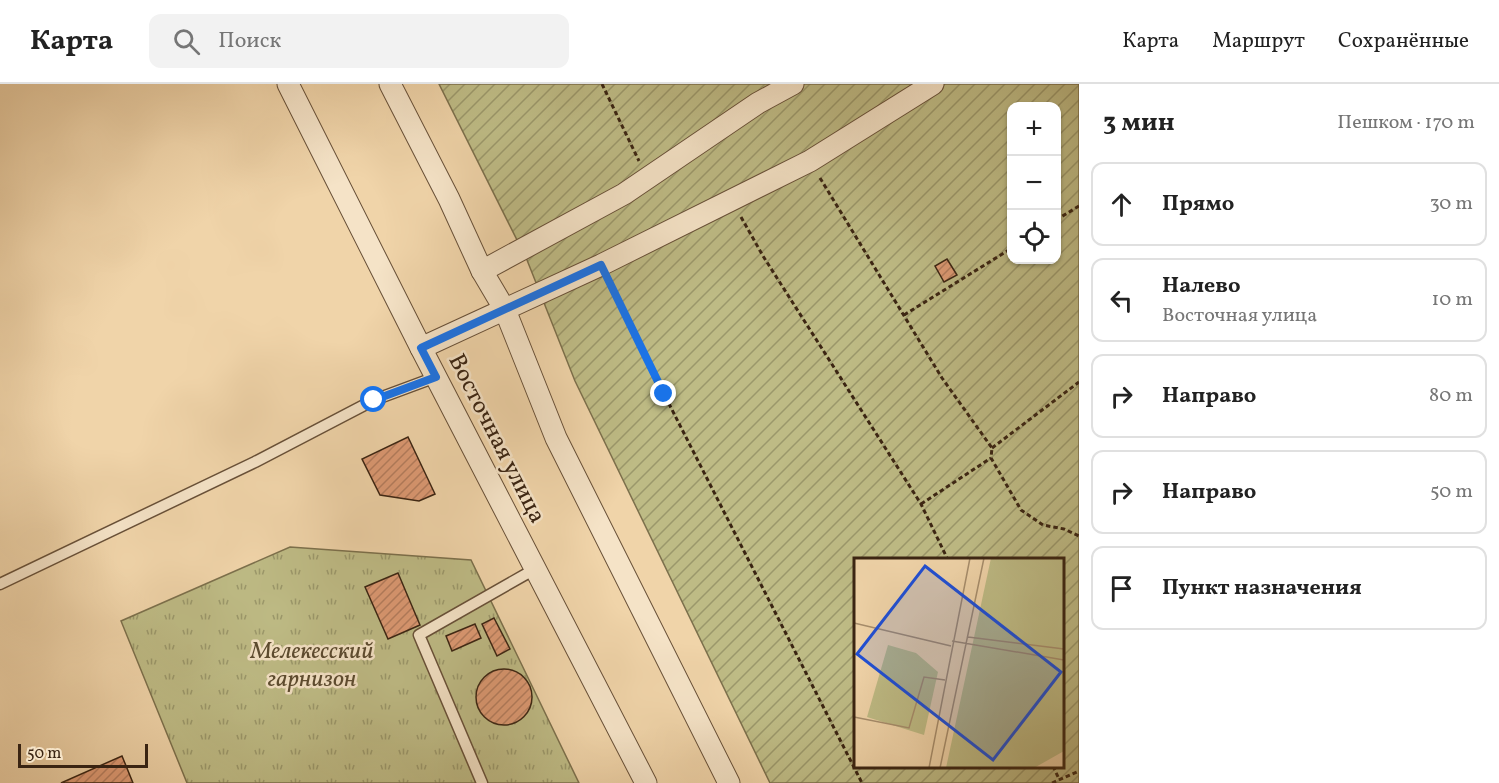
<!DOCTYPE html>
<html lang="ru">
<head>
<meta charset="utf-8">
<style>
  body { margin:0; font-family:Vollkorn,serif; background:#f2f2f2; color:#222 }
  .controls { position:absolute; right:18px; top:18px; display:grid; overflow:hidden; border-radius:12px; box-shadow:0 2px 4px #0004 }
  .controls button { width:54px; height:54px; display:grid; place-items:center; padding:0; border:0; border-bottom:2px solid #e0e0e0; background:#fff; color:#222; font:30px sans-serif }
  .scale { position:absolute; left:18px; bottom:15px; width:130px; box-sizing:border-box; padding-left:6px; border:3px solid #3a2412; border-top:0; font-size:16px; line-height:21px; white-space:nowrap; color:#3a2412; -webkit-text-stroke:4px #f5e3c7; paint-order:stroke }
  .stop { position:absolute; width:18px; height:18px; margin:-14px; border:4px solid #1a73e8; border-radius:50%; background:#fff }
  .stop.end { background:#1a73e8; border-color:#fff; box-shadow:0 2px 6px #0008 }
  .list { margin:0; padding:0; list-style:none }
  h2 { display:flex; justify-content:space-between; align-items:center; height:78px; margin:0; padding:0 24px; font-size:26px }
  h2 small { font-size:20px; font-weight:400; color:#767676 }
  .list li { display:grid; grid-template-columns:39px 1fr auto; gap:18px; align-items:center; box-sizing:border-box; height:84px; margin:0 12px 12px; padding:0 12px; border:2px solid #e0e0e0; border-radius:12px }
  .list b { display:block; font-size:22px; white-space:nowrap }
  .list p { margin:0; font-size:20px; white-space:nowrap; color:#767676 }
  .list em { font-size:20px; font-style:normal; color:#767676 }
  .icon { flex:none; width:33px; height:33px; fill:none; stroke:currentColor; stroke-width:2; stroke-linecap:round; stroke-linejoin:round }
  .map { position:relative; flex:none; width:1079px; height:699px; overflow:hidden }
  header { display:flex; align-items:center; gap:36px; box-sizing:border-box; height:84px; padding:0 30px; background:#fff; border-bottom:2px solid #e0e0e0 }
  header strong { font-size:28px }
  nav { display:flex; gap:33px; margin-inline-start:auto; font-size:21px }
  .search { width:420px; height:54px; background:#f2f2f2; display:flex; align-items:center; gap:15px; box-sizing:border-box; padding:0 21px; border-radius:12px; color:#767676; font-size:22px }
  main { display:flex }
  aside { flex:1; background:#fff }
  .map>svg:first-child { display:block }
</style>
</head>
<body>
<header>
<strong>Карта</strong>
<div class="search"><svg class="icon" aria-label="search" viewBox="0 0 24 24"><circle cx="10" cy="10" r="6"/><path d="M15 15l6 6"/></svg>Поиск</div>
<nav><a>Карта</a><a>Маршрут</a><a>Сохранённые</a></nav>
</header>
<main>
<div class="map">
<svg width="1079" height="699" viewBox="0 0 1079 699">
  <defs>
    <pattern id="grass-tufts" width="24" height="20" patternUnits="userSpaceOnUse" patternTransform="scale(1.5)"><rect width="24" height="20" fill="#bebb85"/><path d="M3 7l-1-3M5 7V3M7 7l1-3M15 17l-1-3M17 17v-4M19 17l1-3" fill="none" stroke="#9b986b"/></pattern>
    <pattern id="garden-furrows" width="10" height="10" patternUnits="userSpaceOnUse" patternTransform="scale(1.5)"><rect width="10" height="10" fill="#bebb85"/><path d="M-1 1l2-2M0 10L10 0M9 11l2-2" fill="none" stroke="#9b986b"/></pattern>
    <pattern id="building-hatch" width="6" height="6" patternUnits="userSpaceOnUse" patternTransform="scale(1.5)"><rect width="6" height="6" fill="#de9a74"/><path d="M-1 1l2-2M0 6l6-6M5 7l2-2" fill="none" stroke="#b57d5e"/></pattern>
  </defs>
  <rect width="100%" height="100%" fill="#f0d4a9"/>
  <filter id="stains"><feTurbulence type="fractalNoise" baseFrequency=".00333" numOctaves="4"/><feColorMatrix values="0 0 0 0 .2 0 0 0 0 .09 0 0 0 0 .02 0 0 0 .5 -.17"/></filter>
  <radialGradient id="worn" r=".72"><stop offset=".6" stop-color="#630" stop-opacity="0"/><stop offset="1" stop-color="#630" stop-opacity=".3"/></radialGradient>
  <path fill="url(#grass-tufts)" stroke="#7c704c" stroke-width="1.5" d="M290 463 471 476 579 699H187L121 537Z"/>
  <path fill="url(#garden-furrows)" stroke="#7c704c" stroke-width="1.5" fill-rule="evenodd" d="M439 0H1079V699H770L575 297 527 176ZM1012 22H1056V176H1012ZM856 476H1062V682H856Z"/>
  <g fill="url(#building-hatch)" stroke="#3a2412" stroke-width="1.5">
    <path d="M947 175 957 191 944 198 935 182Z"/>
    <path d="M408 353 435 410 419 417 380 411 362 375Z"/>
    <path d="M398 489 420 541 388 555 365 503Z"/>
    <path d="M494 534 510 565 497 572 482 540Z"/>
    <path d="M475 540 481 554 452 567 446 552Z"/>
    <circle cx="504" cy="613" r="28"/>
    <path d="M122 672 133 699H61Z"/>
  </g>
  <g fill="none" stroke-linecap="round" stroke-linejoin="round">
    <defs>
      <g id="service">
        <path d="M0 500 255 378 374 316 436 293"/>
        <path d="M482 699 419 551 535 485"/>
      </g>
      <g id="minor">
        <path d="M288 0 421 264 646 699"/>
        <path d="M390 0 449 115 482 187 505 226 556 354 729 699"/>
        <path d="M482 187 624 110 758 19 793 0"/>
        <path d="M421 264 601 181 810 77 933 0"/>
      </g>
    </defs>
    <use href="#service" stroke="#685038" stroke-width="13"/>
    <use href="#minor" stroke="#685038" stroke-width="23"/>
    <g stroke="#3a2412" stroke-width="3" stroke-dasharray="4.5 3" stroke-linecap="butt">
      <path d="M602 0 639 77"/>
      <path d="M820 94 942 294 992 364 991 374 1021 426 1043 441 1064 445 1079 452"/>
      <path d="M741 133 763 172 921 420 948 476"/>
      <path d="M1056 136 1079 122"/>
      <path d="M610 198 664 310 862 699"/>
      <path d="M904 231 1012 164"/>
      <path d="M992 364 1079 298"/>
      <path d="M921 420 991 374"/>
      <path d="M1053 682 1059 695"/>
      <path d="M1052 699 1079 687"/>
    </g>
    <use href="#service" stroke="#f5e3c7" stroke-width="10"/>
    <use href="#minor" stroke="#f5e3c7" stroke-width="21"/>
  </g>
  <g fill="none" stroke-linecap="round" stroke-linejoin="round">
    <path stroke="#1a73e8" stroke-width="8" d="M374 316 436 293 421 264 601 181 664 310"/>
  </g>
  <g text-anchor="middle" dominant-baseline="central" stroke-width="5" stroke-linejoin="round" paint-order="stroke">
    <g font-size="24" fill="#3a2412" stroke="#f5e3c7">
      <text transform="translate(496 355) rotate(63)">Восточная улица</text>
    </g>
    <g font-size="24" font-style="italic" fill="#5b4a2f" stroke="#f5e3c7">
      <text x="312" y="568">Мелекесский<tspan x="312" dy="28">гарнизон</tspan></text>
    </g>
  </g>
  <g transform="translate(854 474)">
    <rect width="210" height="210" fill="#f0d4a9"/>
    <path d="M34 87 62 95 84 114 70 177 13 159Z" fill="#bebb85"/>
    <path d="M137 0H210V193L180 210H92Z" fill="#bebb85"/>
    <path fill="none" stroke="#a78e6d" stroke-width="1.5" d="M0 65 97 88M114 79 210 91M98 83 210 102M0 159 55 170 70 119 91 122M75 210 116 0M86 210 130 0"/>
    <path fill="#1d4ed8" fill-opacity="0.15" stroke="#1d4ed8" stroke-width="3" d="M71 8 207 114 139 202 3 96Z"/>
    <rect width="210" height="210" fill="none" stroke="#3a2412" stroke-width="3"/>
  </g>
  <rect width="100%" height="100%" filter="url(#stains)"/>
  <rect width="100%" height="100%" fill="url(#worn)"/>
</svg>
<div class="controls">
<button>+</button>
<button>−</button>
<button><svg class="icon" aria-label="locate" viewBox="0 0 24 24"><circle cx="12" cy="12" r="6"/><path d="M12 2v4M12 18v4M2 12h4M18 12h4"/></svg></button>
</div>
<div class="scale">50 m</div>
<div class="stop" style="left:374px;top:316px"></div>
<div class="stop end" style="left:664px;top:310px"></div>
</div>
<aside>
<h2>3 мин<small>Пешком · 170 m</small></h2>
<ul class="list">
<li><svg class="icon" aria-label="ahead" viewBox="0 0 24 24"><path d="M12 20V5M6 11l6-6 6 6"/></svg><div><b>Прямо</b></div><em>30 m</em></li>
<li><svg class="icon" aria-label="left" viewBox="0 0 24 24"><path d="M17 20v-9H6M10 6l-5 5 5 5"/></svg><div><b>Налево</b><p>Восточная улица</p></div><em>10 m</em></li>
<li><svg class="icon" aria-label="right" viewBox="0 0 24 24"><path d="M7 20v-9h11M14 6l5 5-5 5"/></svg><div><b>Направо</b></div><em>80 m</em></li>
<li><svg class="icon" aria-label="right" viewBox="0 0 24 24"><path d="M7 20v-9h11M14 6l5 5-5 5"/></svg><div><b>Направо</b></div><em>50 m</em></li>
<li><svg class="icon" aria-label="arrive" viewBox="0 0 24 24"><path d="M6 21V4h12l-3 4 3 4H6"/></svg><div><b>Пункт назначения</b></div></li>
</ul>
</aside>
</main>
</body>
</html>
